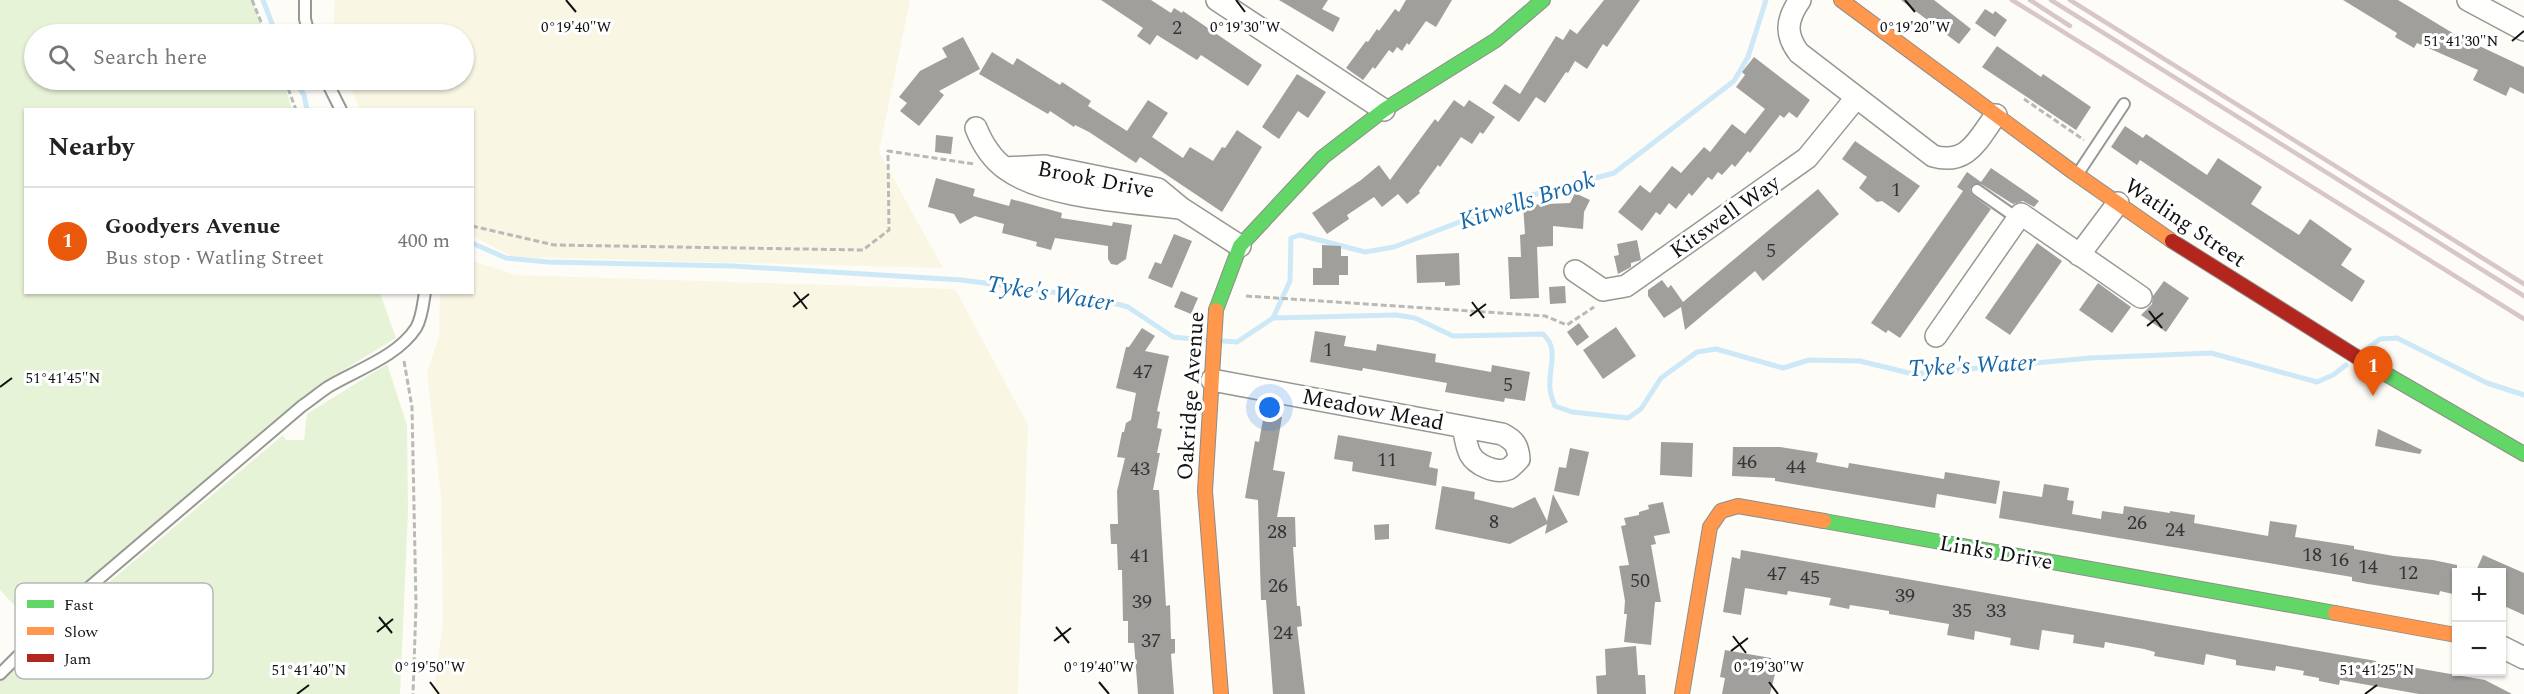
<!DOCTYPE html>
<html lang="en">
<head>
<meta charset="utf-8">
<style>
  body { margin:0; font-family:Spectral,serif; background:#f6f6f6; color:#222 }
  .controls { position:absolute; right:18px; bottom:18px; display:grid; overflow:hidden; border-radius:0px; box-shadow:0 2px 4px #0004 }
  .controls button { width:54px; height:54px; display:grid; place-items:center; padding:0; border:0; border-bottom:2px solid #e0e0e0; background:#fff; color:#222; font:30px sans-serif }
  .you { position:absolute; left:1270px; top:408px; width:21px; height:21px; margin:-15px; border:4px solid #fff; border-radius:50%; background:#1a73e8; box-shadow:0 0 0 9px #1a73e833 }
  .badge { display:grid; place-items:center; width:39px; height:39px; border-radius:50%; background:#ea580c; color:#fff; font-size:20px; font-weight:700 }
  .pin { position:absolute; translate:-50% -50px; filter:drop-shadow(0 2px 3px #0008) }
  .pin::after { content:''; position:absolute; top:32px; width:21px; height:18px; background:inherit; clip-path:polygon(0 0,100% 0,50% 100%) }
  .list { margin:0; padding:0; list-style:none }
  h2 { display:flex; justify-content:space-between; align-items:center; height:78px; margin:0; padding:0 24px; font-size:26px }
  h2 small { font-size:20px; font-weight:400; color:#767676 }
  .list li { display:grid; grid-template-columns:39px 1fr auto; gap:18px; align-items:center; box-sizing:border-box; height:108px; padding:0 24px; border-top:2px solid #e0e0e0 }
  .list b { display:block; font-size:22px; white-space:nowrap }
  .list p { margin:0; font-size:20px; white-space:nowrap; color:#767676 }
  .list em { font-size:20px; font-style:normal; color:#767676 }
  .icon { flex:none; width:33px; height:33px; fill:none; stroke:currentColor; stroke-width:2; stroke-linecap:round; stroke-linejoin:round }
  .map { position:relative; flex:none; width:2524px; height:694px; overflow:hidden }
  .search { position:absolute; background:#fff; box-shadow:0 2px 4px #0004; left:24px; top:24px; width:450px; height:66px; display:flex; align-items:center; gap:15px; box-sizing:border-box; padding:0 21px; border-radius:33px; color:#767676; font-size:22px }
  .panel { position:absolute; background:#fff; box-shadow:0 2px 4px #0004; left:24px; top:108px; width:450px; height:186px; border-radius:0px }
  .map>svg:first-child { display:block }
</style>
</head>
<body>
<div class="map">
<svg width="2524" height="694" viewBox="0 0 2524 694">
  <rect width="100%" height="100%" fill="#fdfcf7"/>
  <g fill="#f9f7e4">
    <path d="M335 0H910L879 152 943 268 513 257 473 236 472 110 360 109 346 80H464V34H333Z"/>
    <path d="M473 261 516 275 955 289 1028 425 1018 694H433L443 624 441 496 427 373 439 335 440 293 472 292Z"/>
  </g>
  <g fill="#e7f3d7">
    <path d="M0 0H252L265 34H34V80H283L292 109 26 110V292L380 293 396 338 332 377 287 410 34 626 0 590Z"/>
    <path d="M387 364 407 425 408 511 400 694H0V681L14 665 77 609 91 611 99 602 101 589 283 435 286 440H304L307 414Z"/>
  </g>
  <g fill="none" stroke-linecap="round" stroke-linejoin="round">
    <g stroke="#cde8f7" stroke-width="5">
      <path d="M263 0 276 34"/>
      <path d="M294 80 304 95 307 110"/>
      <path d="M472 243 506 258 548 262 732 266 962 280 1095 298 1128 307 1173 337 1204 340"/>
      <path d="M1273 318 1290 281 1291 238 1300 235 1365 252 1394 247 1525 197 1614 173 1734 81 1748 57 1766 0"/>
      <path d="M1223 341 1237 342 1273 318 1396 315 1415 318 1453 336 1543 334C1560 350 1548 367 1550 388 1550 394 1553 401 1555 406L1572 412 1628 418 1641 409 1661 378 1697 352 1716 349 1783 368 1809 360 1860 361 1913 374 2090 358 2211 353 2317 382 2333 375 2346 365"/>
      <path d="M2365 350 2380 339 2397 338 2487 383 2524 395"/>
    </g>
  </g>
  <g fill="#a19f9c">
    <path d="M1101 0H1151L1171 13 1174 8 1182 13 1183 11 1262 65 1248 86 1201 55 1197 60 1157 35 1150 45 1137 36 1143 28Z"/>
    <path d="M1279 0H1328L1322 9 1340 18 1333 32Z"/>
    <path d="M1406 0H1452L1436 27 1426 21 1409 45 1407 43 1402 51 1397 47 1393 53 1389 50 1375 69 1373 67 1363 80 1346 68 1366 41 1368 42 1377 29 1379 31 1395 9 1399 12Z"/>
    <path d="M1604 0H1640L1607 47 1603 44 1587 69 1575 61 1568 73 1566 72 1545 103 1536 97 1519 122 1492 103 1505 84 1520 94 1556 36 1563 40 1570 29 1577 34Z"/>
    <path d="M1901 0H1934L1971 29 1959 44Z"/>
    <path d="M2343 0H2398L2456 35 2524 67V94L2510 87 2506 96 2473 80 2478 70 2417 43 2414 48 2395 37 2397 33Z"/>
    <path d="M1985 9 1993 14 1995 11 2007 20 1995 37 1975 23Z"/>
    <path d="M963 37 980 69 939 91 944 95 919 126 900 111 907 103 899 97 920 71 947 57 942 48Z"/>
    <path d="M1997 46 2041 77 2043 74 2091 107 2076 130 1982 67Z"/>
    <path d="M992 52 1013 65 1017 58 1060 85 1062 82 1091 101 1088 106 1127 131 1148 100 1168 113 1152 137 1183 158 1190 147 1213 161 1222 147 1225 148 1237 130 1262 147 1222 212 1140 157 1136 163 1089 132 1075 125 1074 127 1050 111 1048 114 979 74Z"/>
    <path d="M1754 57 1810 100 1797 118 1789 112 1784 118 1780 115 1750 153 1748 151 1735 167 1732 164 1722 175 1718 172 1712 180 1708 177 1692 196 1689 193 1676 209 1669 203 1660 215 1656 212 1642 231 1618 212 1640 185 1650 193 1672 166 1681 173 1704 147 1710 152 1732 124 1745 134 1765 109 1736 87 1745 75 1742 72Z"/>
    <path d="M1297 74 1326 92 1308 118 1298 111 1279 139 1262 127Z"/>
    <path d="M1454 100 1464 107 1469 100 1495 117 1483 134 1480 132 1472 144 1461 137 1440 167 1438 165 1419 191 1420 193 1407 204 1398 194 1382 207 1374 197 1347 215 1349 219 1327 234 1312 213 1361 180 1379 165 1390 180 1435 119 1438 122Z"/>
    <path d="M2125 126 2143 138 2146 134 2207 175 2218 158 2262 187 2251 204 2299 235 2310 219 2352 249 2341 265 2365 281 2352 302 2140 160 2137 165 2111 147Z"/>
    <path d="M936 135 953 137 951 154 935 152Z"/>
    <path d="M1855 141 1920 186 1899 213 1882 201 1877 202 1859 188 1867 177 1842 159Z"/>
    <path d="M1991 168 2039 201 2034 207 2023 201 2013 204 1981 184H1973L1970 189 1971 194 1991 209 1900 338 1888 330 1886 333 1871 323 1963 191 1957 187 1967 172 1981 182Z"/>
    <path d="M936 178 975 189 973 196 1009 206 1011 199 1062 213 1061 218 1112 226 1113 222 1132 225 1126 259 1117 265 1111 264 1108 259V246L1055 238 1051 250 1036 246 1037 242 1002 233 1004 224 975 216 960 224 954 214 928 207Z"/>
    <path d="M1818 189 1839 214 1763 281 1755 271 1685 330 1681 307 1664 318 1648 296V290L1662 280 1668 288 1671 285 1683 302Z"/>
    <path d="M1575 193 1590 200 1584 212 1583 229 1553 226V246L1537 247 1539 298 1510 299 1508 257H1521L1520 235 1525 234 1523 205 1570 203Z"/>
    <path d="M1174 234 1192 241 1172 288 1148 278 1155 262 1161 264Z"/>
    <path d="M1637 240 1641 260 1631 263V267L1618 274 1614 256 1619 255 1617 244Z"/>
    <path d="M2037 243 2062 261 2010 335 1985 318Z"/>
    <path d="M1322 245 1341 246V256H1348V275H1339V285H1313V268H1322Z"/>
    <path d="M1459 253 1460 285 1445 286V282L1417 283 1416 255Z"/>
    <path d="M2164 281 2189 298 2166 332 2141 315 2152 304 2153 296Z"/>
    <path d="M2098 283 2131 307 2112 333 2079 310Z"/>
    <path d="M1565 286 1566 303 1550 304 1549 287Z"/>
    <path d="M1181 291 1198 298 1191 314 1174 307Z"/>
    <path d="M1579 323 1589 337 1577 346 1567 332Z"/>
    <path d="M1616 327 1636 356 1603 379 1583 350Z"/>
    <path d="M1142 328 1155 336 1145 351 1169 356 1157 411 1160 412 1157 428 1162 429 1157 453H1160L1153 490H1159L1166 606 1170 605 1171 639H1175V653L1171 654 1174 694H1138L1134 643H1128V621H1123L1122 570H1118L1117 544H1111L1110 524H1118L1117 491 1125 458 1117 457 1122 432H1124L1126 423 1131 420 1136 393 1116 388 1126 347H1129Z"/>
    <path d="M1315 331 1346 336 1344 346 1376 351 1377 344 1436 354 1435 362 1491 372 1492 365 1530 372 1525 401 1505 398 1504 402 1445 392 1447 383 1363 368 1362 371 1310 362Z"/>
    <path d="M1264 414 1282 417 1273 470 1285 472 1277 517H1295L1296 547H1293L1297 606H1300L1302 626 1297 627 1305 694H1273L1266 600H1261L1258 500 1245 498 1255 441 1259 442Z"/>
    <path d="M2378 429 2422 450 2420 454 2375 446Z"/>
    <path d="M1338 435 1432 452 1429 467 1438 469 1436 486 1352 471 1353 462 1334 459Z"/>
    <path d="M1661 442 1693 443 1692 477 1660 475Z"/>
    <path d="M1733 447H1780L1818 453 1816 462 1848 468 1849 463 1944 479 1945 472 2000 481 1996 504 1937 494 1935 508 1775 481V478L1732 476Z"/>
    <path d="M1570 448 1589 452 1579 496 1554 491 1559 467 1566 468Z"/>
    <path d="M2044 484 2069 488 2067 500 2074 501 2072 514 2101 519 2102 511 2123 514 2124 506 2170 513V511L2195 515 2194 523 2268 536 2270 521 2297 525 2295 537 2354 546V549L2394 556 2433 560 2457 565V595L2440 591 2439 595 2368 584 2352 581V577L1999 518 2003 491 2042 497Z"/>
    <path d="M1442 486 1475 492 1474 499 1513 508 1535 497 1547 521 1553 494 1568 522 1545 534 1547 524 1510 544 1435 529Z"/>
    <path d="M1663 502 1670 533 1654 536 1656 544 1651 545 1661 602H1655L1651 645 1624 642 1627 614H1624L1625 601 1619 566 1629 565 1621 526 1626 525 1624 518 1639 515V512L1649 509 1648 505Z"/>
    <path d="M1389 524V539L1375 540 1374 525Z"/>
    <path d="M1741 550 2485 680 2512 694H2419L2340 680 2339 685 2319 681V678L2303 675 2304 671 2276 666 2275 671 2236 665V660L2206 654 2204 665 2154 656 2155 652 2144 649 2105 642 2104 648 2073 643 2074 635 2042 630 2039 650 2010 645 2011 638 1975 631 1974 640 1947 635 1949 624 1889 614V611L1850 605 1849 609 1829 605 1831 598 1788 591 1787 595 1745 588 1741 615 1723 612 1732 557 1740 559Z"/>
    <path d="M2483 555 2524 573V615L2502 605V573H2475Z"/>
    <path d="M1636 646 1638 675H1645L1646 694H1597L1596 676 1606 675 1605 649Z"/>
    <path d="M1725 650 1771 658 1776 670 1770 694H1722L1725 678 1720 677Z"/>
  </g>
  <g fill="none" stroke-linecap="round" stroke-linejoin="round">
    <defs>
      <g id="lane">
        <path d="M305 0V19L309 34"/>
        <path d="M326 80 341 110"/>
        <path d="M2079 172 2124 104"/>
        <path d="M1977 190 2017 218"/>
        <path d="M0 674 73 601 302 406C311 400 319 393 328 387 356 370 397 357 416 328 422 318 423 304 425 292"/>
      </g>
      <g id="street">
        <path d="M1217 0 1384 110"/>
        <path d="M1800 0C1786 20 1785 35 1799 53L1933 156C1968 166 1978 139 1996 115"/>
        <path d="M2468 0 2524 30"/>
        <path d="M976 128C982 143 992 159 1006 169 1045 198 1132 202 1180 208"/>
        <path d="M1005 168 1045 166 1158 189 1181 208 1240 246"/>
        <path d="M2079 255 2118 203"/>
        <path d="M1575 271 1603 290 1626 286 1807 158 1856 98"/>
        <path d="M1936 336 2021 214 2141 297"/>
        <path d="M1212 380 1502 434C1514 440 1518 445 1519 459 1516 462 1512 467 1508 469 1496 474 1476 465 1470 454 1466 446 1465 435 1463 427"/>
        <path d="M2502 647 2524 658"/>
      </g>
      <g id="fast">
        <path d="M1216 310 1240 246 1323 157 1384 110 1496 40 1543 0"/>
        <path d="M2360 359 2524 454"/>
        <path d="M1824 521 2335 613"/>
      </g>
      <g id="slow">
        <path d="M1841 0 2073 172 2172 241"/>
        <path d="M1216 310 1205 491 1221 694"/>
        <path d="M2335 613 2456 635"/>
        <path d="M1682 694 1710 527 1721 511 1738 506 1824 521"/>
      </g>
      <path id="jam" d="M2172 241 2360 359"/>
    </defs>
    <use href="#lane" stroke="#979795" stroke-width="14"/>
    <use href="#street" stroke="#979795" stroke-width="24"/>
    <use href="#fast" stroke="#8e8d8b" stroke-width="16"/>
    <use href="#slow" stroke="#8e8d8b" stroke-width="16"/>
    <use href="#jam" stroke="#8e8d8b" stroke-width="16"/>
    <g stroke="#b9b9b8" stroke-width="3" stroke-dasharray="6 3" stroke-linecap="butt">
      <path d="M252 0 266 34"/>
      <path d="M285 80 296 110"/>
      <path d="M2024 99 2084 140"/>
      <path d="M472 226 554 245 863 250 889 230 888 151 974 164"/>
      <path d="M1246 296 1545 316 1567 325 1594 307"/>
      <path d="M404 361 412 407 416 605 413 694"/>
    </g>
    <use href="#lane" stroke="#fffffe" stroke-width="10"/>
    <use href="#street" stroke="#fffffe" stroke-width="21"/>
    <use href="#fast" stroke="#63d668" stroke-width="14"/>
    <use href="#slow" stroke="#ff974d" stroke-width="14"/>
    <use href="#jam" stroke="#b3261e" stroke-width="14"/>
    <g stroke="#d9c6c7" stroke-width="4.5">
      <path d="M2012 0 2524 319"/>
      <path d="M2030 0 2070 26"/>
      <path d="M2051 0 2524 296"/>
      <path d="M2070 0 2524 284"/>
    </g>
  </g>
  <path fill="none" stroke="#111" stroke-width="2" d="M566 0 576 12M1236 0 1245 12M1905 0 1915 12M2512 41 2524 31M794 292 807 309M1472 302 1484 318M793 307 809 294M2149 311 2162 328M1470 316 1486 304M2147 326 2163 313M0 387 12 378M379 617 392 633M1056 627 1069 643M377 632 393 619M1733 636 1746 653M1054 641 1071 628M1731 651 1748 638M430 682 439 694M1099 682 1109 694M1769 682 1778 694M297 694 309 685M2365 694 2377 685"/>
  <g text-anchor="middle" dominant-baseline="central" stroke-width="6" stroke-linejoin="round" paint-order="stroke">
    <g font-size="20" fill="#353434">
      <text x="1177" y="28">2</text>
      <text x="1896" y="190">1</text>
      <text x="1771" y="251">5</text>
      <text x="1328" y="350">1</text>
      <text x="1143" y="372">47</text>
      <text x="1508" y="385">5</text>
      <text x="1387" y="460">11</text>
      <text x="1747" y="462">46</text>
      <text x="1796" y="467">44</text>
      <text x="1140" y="469">43</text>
      <text x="1494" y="522">8</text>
      <text x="2137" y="523">26</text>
      <text x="2175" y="530">24</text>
      <text x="1277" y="532">28</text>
      <text x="2312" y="555">18</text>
      <text x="1140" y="556">41</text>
      <text x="2339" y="560">16</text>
      <text x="2368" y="567">14</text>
      <text x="2408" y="573">12</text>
      <text x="1777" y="574">47</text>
      <text x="1810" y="578">45</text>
      <text x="1640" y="581">50</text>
      <text x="1278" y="586">26</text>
      <text x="1905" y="596">39</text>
      <text x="1142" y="602">39</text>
      <text x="1962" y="611">35</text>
      <text x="1996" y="611">33</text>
      <text x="1283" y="633">24</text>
      <text x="1151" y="641">37</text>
    </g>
    <g font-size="22" fill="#111" stroke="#fff">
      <text transform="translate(1096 180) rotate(11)">Brook Drive</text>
      <text transform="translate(1725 217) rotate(-35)">Kitswell Way</text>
      <text transform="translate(2185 223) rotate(34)">Watling Street</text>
      <text transform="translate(1191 396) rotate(-86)">Oakridge Avenue</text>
      <text transform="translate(1373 410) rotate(11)">Meadow Mead</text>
      <text transform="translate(1996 553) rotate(10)">Links Drive</text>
    </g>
    <g font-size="24" font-style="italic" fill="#1768a6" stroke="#fff">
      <text transform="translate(1527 201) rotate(-18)">Kitwells Brook</text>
      <text transform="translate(1050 294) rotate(9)">Tyke's Water</text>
      <text transform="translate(1972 366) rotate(-3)">Tyke's Water</text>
    </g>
  </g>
  <rect x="15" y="583" width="198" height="96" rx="9" fill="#fff" stroke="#b8b8b8" stroke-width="1.5"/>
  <rect x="27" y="600" width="27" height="8" fill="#63d668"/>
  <rect x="27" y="627" width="27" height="8" fill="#ff974d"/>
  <rect x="27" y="654" width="27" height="8" fill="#b3261e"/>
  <g font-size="16" fill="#111">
    <text x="64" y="610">Fast</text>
    <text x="64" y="637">Slow</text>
    <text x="64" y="664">Jam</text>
  </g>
  <g font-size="15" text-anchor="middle" fill="#111" stroke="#fff" stroke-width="6" stroke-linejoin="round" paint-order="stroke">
    <text x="576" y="32">0°19'40"W</text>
    <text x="1245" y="32">0°19'30"W</text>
    <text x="1915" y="32">0°19'20"W</text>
    <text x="2461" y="46">51°41'30"N</text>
    <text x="63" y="383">51°41'45"N</text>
    <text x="430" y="672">0°19'50"W</text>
    <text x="1099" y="672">0°19'40"W</text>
    <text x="1769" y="672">0°19'30"W</text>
    <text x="309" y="675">51°41'40"N</text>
    <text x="2377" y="675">51°41'25"N</text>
  </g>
</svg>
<div class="controls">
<button>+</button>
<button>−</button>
</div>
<div class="you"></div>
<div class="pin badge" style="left:2373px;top:396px">1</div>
<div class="search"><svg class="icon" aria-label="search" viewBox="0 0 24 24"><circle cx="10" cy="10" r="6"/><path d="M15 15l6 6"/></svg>Search here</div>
<section class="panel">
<h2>Nearby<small></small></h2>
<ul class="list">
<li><span class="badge">1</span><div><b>Goodyers Avenue</b><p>Bus stop · Watling Street</p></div><em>400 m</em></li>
</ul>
</section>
</div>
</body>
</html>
